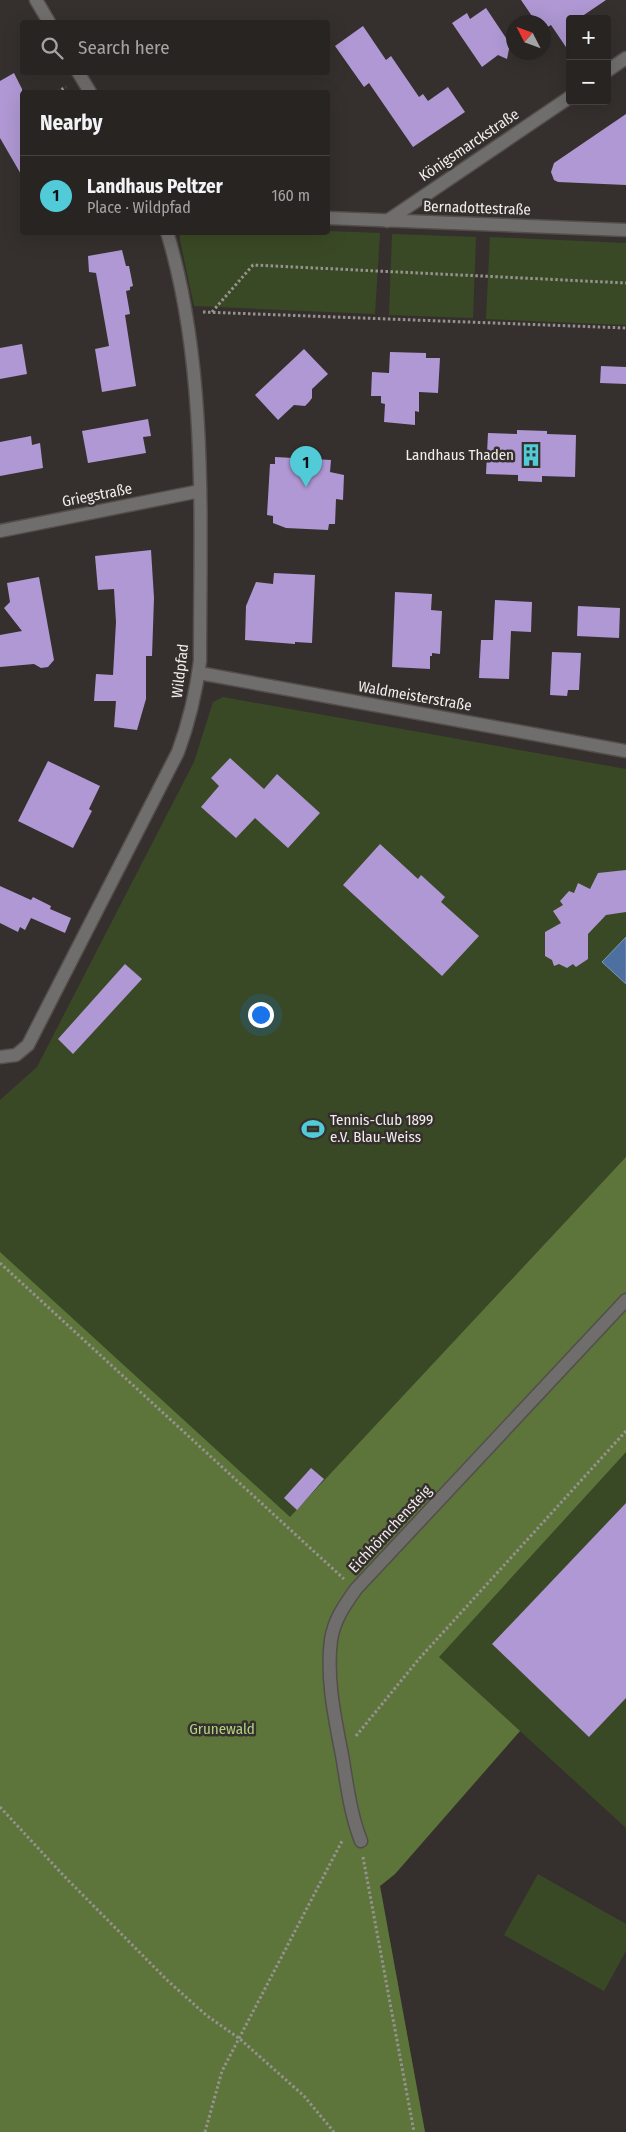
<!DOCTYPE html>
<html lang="en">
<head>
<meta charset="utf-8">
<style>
  body { margin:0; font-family:"Fira Sans Condensed",sans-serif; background:#302c2a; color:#f1f3f6 }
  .controls { position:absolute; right:15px; top:15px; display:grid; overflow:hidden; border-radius:5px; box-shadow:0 5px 20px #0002 }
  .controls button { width:45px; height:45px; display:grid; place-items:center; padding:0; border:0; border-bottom:1px solid #444140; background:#282422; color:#f1f3f6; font:25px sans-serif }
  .compass { position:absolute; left:506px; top:15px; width:45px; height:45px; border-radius:50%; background:#282422; box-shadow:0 5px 20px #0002; rotate:312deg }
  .you { position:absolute; left:260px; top:1014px; width:18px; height:18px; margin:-12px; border:4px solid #fff; border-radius:50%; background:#1a73e8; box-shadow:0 0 0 8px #1a73e833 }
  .badge { display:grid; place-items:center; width:32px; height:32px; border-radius:50%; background:#52cbd9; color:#111; font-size:16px; font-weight:700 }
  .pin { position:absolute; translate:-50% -41px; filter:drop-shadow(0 1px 2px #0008) }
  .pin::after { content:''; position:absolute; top:26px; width:18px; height:15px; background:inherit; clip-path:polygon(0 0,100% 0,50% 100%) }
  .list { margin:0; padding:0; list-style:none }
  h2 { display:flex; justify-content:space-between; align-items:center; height:65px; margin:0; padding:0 20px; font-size:21px }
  h2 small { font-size:16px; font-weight:400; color:#a5a4a5 }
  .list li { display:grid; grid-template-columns:32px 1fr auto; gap:15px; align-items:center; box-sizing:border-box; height:80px; padding:0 20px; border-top:1px solid #444140 }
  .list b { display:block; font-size:19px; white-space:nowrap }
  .list p { margin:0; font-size:16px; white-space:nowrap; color:#a5a4a5 }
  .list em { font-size:16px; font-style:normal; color:#a5a4a5 }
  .icon { flex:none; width:28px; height:28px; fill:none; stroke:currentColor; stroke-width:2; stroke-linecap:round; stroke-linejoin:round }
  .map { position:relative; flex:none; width:626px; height:2132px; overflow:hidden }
  .search { position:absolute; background:#282422; box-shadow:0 5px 20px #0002; left:20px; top:20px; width:310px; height:55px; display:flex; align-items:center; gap:12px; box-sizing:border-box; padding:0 18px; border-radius:5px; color:#a5a4a5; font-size:19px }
  .panel { position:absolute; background:#282422; box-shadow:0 5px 20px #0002; left:20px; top:90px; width:310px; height:145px; border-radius:5px }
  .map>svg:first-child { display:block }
</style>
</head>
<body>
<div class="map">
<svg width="626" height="2132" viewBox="0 0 626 2132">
  <rect width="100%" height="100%" fill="#35302d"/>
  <g fill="#3a4925">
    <path d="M328 231 380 233 375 314 194 306 180 240V233L328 232Z"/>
    <path d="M392 234 476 237 473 318 389 315Z"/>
    <path d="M490 237 626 243V325L486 319Z"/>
    <path d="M223 697 626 769V1828L520 1731 395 1874 380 1886 425 2132H0V1100L37 1067 194 762 213 702Z"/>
    <path d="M538 1874 626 1924V1951L604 1991 504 1935Z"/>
  </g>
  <path fill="#5d753b" d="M626 1157V1452L439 1657 520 1731 395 1874 380 1886 425 2132H0V1252L290 1517Z"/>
  <path fill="#4d70a1" stroke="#7e96b7" d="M626 937V984L602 962Z"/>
  <g fill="#af98d3">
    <path d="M521 0H606L578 19H570V53L551 25 544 29V22H536Z"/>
    <path d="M486 8 510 44 507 59 498 55 482 67 452 23 467 13 470 19Z"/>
    <path d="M363 26 386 60 391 56 419 97 423 94 428 101 448 87 465 112 413 147 369 83 364 87 335 46Z"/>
    <path d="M14 73 22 89V176L0 138V81Z"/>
    <path d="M626 114V185L558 182 554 180 551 172 554 163Z"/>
    <path d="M122 250 126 266H129L133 286 130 287V290L126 291 130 314 125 315 136 386 102 392 95 349 109 346 96 273 89 272 88 256Z"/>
    <path d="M22 344 27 374 0 379V348Z"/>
    <path d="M304 349 328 374 312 389V398L309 402 305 406 294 405 278 420 255 395Z"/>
    <path d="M390 352 426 353V358H440L438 393 419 392V412L415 411V425L384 422 385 404 381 403V396H371L372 372 389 373Z"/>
    <path d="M601 366 626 367V384L600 383Z"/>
    <path d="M148 419 151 436 143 437 146 453 88 463 82 431Z"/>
    <path d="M517 430 547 431V434L576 435 575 477 542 476V482L518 481V475L486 474 488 433 517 434Z"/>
    <path d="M31 436 32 445 40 443 43 468 0 476V442Z"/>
    <path d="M275 457 331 460 330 472 344 475 343 500 336 499 335 524H329L328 530 286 528 273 523V516L267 515 270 464H275Z"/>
    <path d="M151 550 154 598 152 656H146V699L137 730 114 727 116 701H94L96 674 113 675 116 622 114 589 98 590 95 556Z"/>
    <path d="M274 573 315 575 312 643 295 642V644L245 640 246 606 256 582 273 584Z"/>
    <path d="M39 577 54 660 48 667 41 668 34 664 0 667V635L22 631 4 608 10 602 7 583Z"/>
    <path d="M395 592 432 594 431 610 442 611 440 654 432 653V656H430V669L392 667Z"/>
    <path d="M495 600 532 602 531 632 511 631 509 679 479 678 481 640H493Z"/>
    <path d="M578 606 620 608 619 638 577 636Z"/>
    <path d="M552 652 581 653 579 690H568L567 696 550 695Z"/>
    <path d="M230 758 264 789 277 774 320 813 288 848 255 818 236 838 201 807 219 786 211 778Z"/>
    <path d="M48 761 100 786 89 809 92 811 73 848 18 821Z"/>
    <path d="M380 844 418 879 421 875 445 897 441 902 479 936 442 976 343 885Z"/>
    <path d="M626 870V912L606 915 588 934V959L576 967 573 964 567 968 559 964 554 966 552 960 545 956V932L561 923 553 911 563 905 560 901 569 891 574 893 578 883 590 889 598 873Z"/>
    <path d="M0 886 31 900 33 897 51 906 50 909 71 918 65 933 31 918 25 930 20 927 18 932 0 923Z"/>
    <path d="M125 964 142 979 73 1054 58 1039Z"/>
    <path d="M311 1468 324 1479 297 1510 284 1498Z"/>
    <path d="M626 1503V1698L589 1737 492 1644Z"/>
  </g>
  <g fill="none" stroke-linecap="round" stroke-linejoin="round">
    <defs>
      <g id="minor">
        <path d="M36 0 49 22"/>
        <path d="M607 71 626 58"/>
        <path d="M78 72 90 92"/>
        <path d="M328 218 626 230"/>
        <path d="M387 221 570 97"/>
        <path d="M0 531 200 491"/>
        <path d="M199 673 626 751"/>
        <path d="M0 1057 16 1055 28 1045 178 752C189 722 196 693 200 661 200 522 208 367 167 232"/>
        <path d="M361 1841C350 1813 347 1784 342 1755 335 1719 326 1678 331 1640 334 1620 344 1606 356 1589L626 1300"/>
      </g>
    </defs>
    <use href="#minor" stroke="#534e4b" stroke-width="15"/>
    <g stroke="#96928f" stroke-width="3" stroke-dasharray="2.5 2.5" stroke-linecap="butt">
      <path d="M57 92 66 87"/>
      <path d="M203 312 626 328"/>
      <path d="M212 312 253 265 626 283"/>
      <path d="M0 1263 344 1579"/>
      <path d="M356 1736 418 1660 626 1431"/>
      <path d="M0 1807 63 1875 168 1981 206 2015 240 2039 304 2096 334 2132"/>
      <path d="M363 1857 414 2132"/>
      <path d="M205 2132 222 2071 342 1841"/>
    </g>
    <use href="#minor" stroke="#706e6c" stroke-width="12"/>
  </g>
  <defs>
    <symbol id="building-bare" viewBox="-9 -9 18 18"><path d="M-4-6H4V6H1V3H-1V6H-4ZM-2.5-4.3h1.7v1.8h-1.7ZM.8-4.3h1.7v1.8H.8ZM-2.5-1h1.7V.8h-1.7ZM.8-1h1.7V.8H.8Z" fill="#52cbd9" stroke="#35302d" stroke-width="2.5" paint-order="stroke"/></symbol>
    <symbol id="stadium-bare" viewBox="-9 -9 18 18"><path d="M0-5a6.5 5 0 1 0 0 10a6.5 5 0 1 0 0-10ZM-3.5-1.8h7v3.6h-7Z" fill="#52cbd9" stroke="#35302d" stroke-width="2.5" paint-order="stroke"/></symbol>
  </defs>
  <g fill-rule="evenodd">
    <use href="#building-bare" x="515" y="439" width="32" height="32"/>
    <use href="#stadium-bare" x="297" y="1113" width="32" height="32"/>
  </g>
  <g text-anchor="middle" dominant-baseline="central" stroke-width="5" stroke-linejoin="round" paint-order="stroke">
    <g font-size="15" fill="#f1edeb" stroke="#35302d">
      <text transform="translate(469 145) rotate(-34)">Königsmarckstraße</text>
      <text transform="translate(477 208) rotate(2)">Bernadottestraße</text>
      <text transform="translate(97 495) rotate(-11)">Griegstraße</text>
      <text transform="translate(180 671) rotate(-83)">Wildpfad</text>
      <text transform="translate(415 696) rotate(10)">Waldmeisterstraße</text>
      <text transform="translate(390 1529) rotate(-47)">Eichhörnchensteig</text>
    </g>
    <g font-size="15" fill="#f1edeb" stroke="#35302d" text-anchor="end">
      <text x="514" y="455">Landhaus Thaden</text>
      <text x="330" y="1120" text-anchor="start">Tennis-Club 1899<tspan x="330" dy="17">e.V. Blau-Weiss</tspan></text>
    </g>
    <g font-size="15" fill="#afd37f" stroke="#35302d">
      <text x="222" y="1729">Grunewald</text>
    </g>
  </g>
</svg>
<div class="controls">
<button>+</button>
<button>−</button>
</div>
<svg class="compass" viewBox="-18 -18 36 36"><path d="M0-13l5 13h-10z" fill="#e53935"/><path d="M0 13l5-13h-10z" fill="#a5a4a5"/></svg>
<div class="you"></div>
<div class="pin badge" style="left:306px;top:487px">1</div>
<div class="search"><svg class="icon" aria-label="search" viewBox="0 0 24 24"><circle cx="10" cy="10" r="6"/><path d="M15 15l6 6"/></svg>Search here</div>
<section class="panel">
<h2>Nearby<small></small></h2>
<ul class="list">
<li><span class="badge">1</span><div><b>Landhaus Peltzer</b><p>Place · Wildpfad</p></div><em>160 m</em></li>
</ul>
</section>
</div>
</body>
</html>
